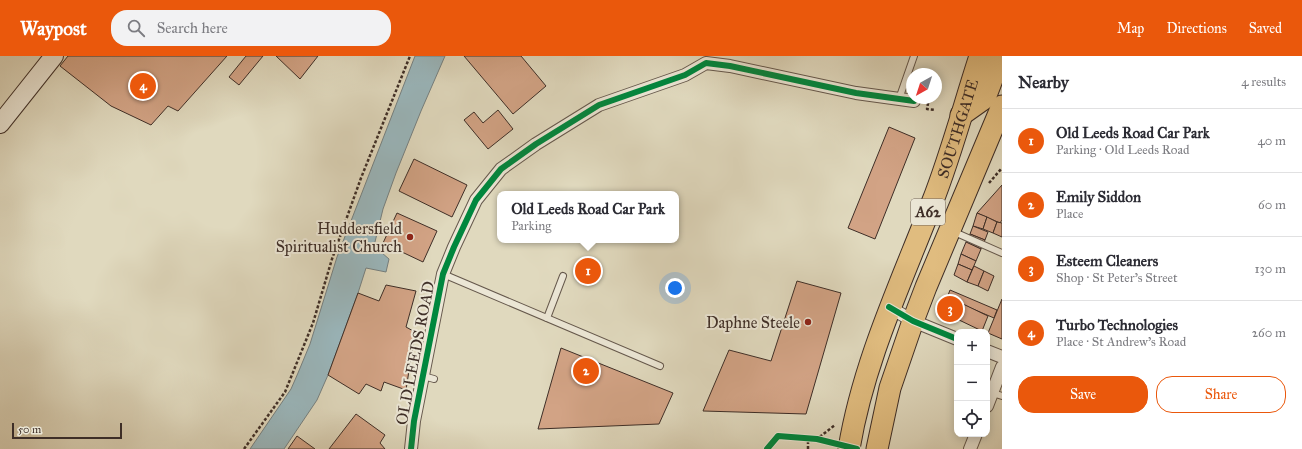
<!DOCTYPE html>
<html lang="en">
<head>
<meta charset="utf-8">
<style>
  body { margin:0; font-family:"IM FELL Great Primer",serif; background:#f2f2f3; color:#2b2b33 }
  .controls { position:absolute; right:12px; bottom:12px; display:grid; overflow:hidden; border-radius:8px; box-shadow:0 2px 10px #0003 }
  .controls button { width:36px; height:36px; display:grid; place-items:center; padding:0; border:0; border-bottom:1px solid #e1e1e2; background:#fff; color:#2b2b33; font:20px sans-serif }
  .compass { position:absolute; left:906px; top:12px; width:36px; height:36px; border-radius:50%; background:#fff; box-shadow:0 2px 10px #0003; rotate:219deg }
  .scale { position:absolute; left:12px; bottom:10px; width:110px; box-sizing:border-box; padding-left:4px; border:2px solid #3e2e27; border-top:0; font-size:11px; line-height:14px; white-space:nowrap; color:#3e2e27; -webkit-text-stroke:3px #ebe6d5; paint-order:stroke }
  .you { position:absolute; left:675px; top:232px; width:14px; height:14px; margin:-10px; border:3px solid #fff; border-radius:50%; background:#1a73e8; box-shadow:0 0 0 6px #1a73e833 }
  .badge { display:grid; place-items:center; width:26px; height:26px; border-radius:50%; background:#ea580c; color:#fff; font-size:13px; font-weight:700 }
  .pin { position:absolute; translate:-50% -50%; border:2px solid #fff; box-shadow:0 1px 4px #0006 }
  .popup { position:absolute; left:497px; top:135px; width:182px; height:52px; box-sizing:border-box; display:grid; place-content:center; border-radius:8px; background:#fff; filter:drop-shadow(0 1px 3px #0005); font-size:13px; white-space:nowrap; color:#7c7c81 }
  .popup b { font-size:15px; color:#2b2b33 }
  .popup::after { content:''; position:absolute; left:50%; top:100%; margin-left:-8px; border:8px solid transparent; border-top-color:#fff }
  .list { margin:0; padding:0; list-style:none }
  h2 { display:flex; justify-content:space-between; align-items:center; height:52px; margin:0; padding:0 16px; font-size:17px }
  h2 small { font-size:13px; font-weight:400; color:#7c7c81 }
  .list li { display:grid; grid-template-columns:26px 1fr auto; gap:12px; align-items:center; box-sizing:border-box; height:64px; padding:0 16px; border-top:1px solid #e1e1e2 }
  .list b { display:block; font-size:15px; white-space:nowrap }
  .list p { margin:0; font-size:13px; white-space:nowrap; color:#7c7c81 }
  .list em { font-size:13px; font-style:normal; color:#7c7c81 }
  .actions { display:flex; gap:8px; padding:12px 16px }
  .actions a { flex:1; padding:9px 0; border:1px solid #ea580c; border-radius:16px; text-align:center; font-size:14px; color:#ea580c }
  .actions .main { background:#ea580c; color:#fff }
  .icon { flex:none; width:22px; height:22px; fill:none; stroke:currentColor; stroke-width:2; stroke-linecap:round; stroke-linejoin:round }
  .map { position:relative; flex:none; width:1002px; height:393px; overflow:hidden }
  header { display:flex; align-items:center; gap:24px; box-sizing:border-box; height:56px; padding:0 20px; background:#ea580c; color:#fff }
  header strong { font-size:19px }
  nav { display:flex; gap:22px; margin-inline-start:auto; font-size:14px }
  .search { width:280px; height:36px; background:#f2f2f3; display:flex; align-items:center; gap:10px; box-sizing:border-box; padding:0 14px; border-radius:16px; color:#7c7c81; font-size:15px }
  main { display:flex }
  aside { flex:1; background:#fff }
  .map>svg:first-child { display:block }
</style>
</head>
<body>
<header>
<strong>Waypost</strong>
<div class="search"><svg class="icon" aria-label="search" viewBox="0 0 24 24"><circle cx="10" cy="10" r="6"/><path d="M15 15l6 6"/></svg>Search here</div>
<nav><a>Map</a><a>Directions</a><a>Saved</a></nav>
</header>
<main>
<div class="map">
<svg width="1002" height="393" viewBox="0 0 1002 393">
  <rect width="100%" height="100%" fill="#e0d9be"/>
  <filter id="stains"><feTurbulence type="fractalNoise" baseFrequency=".005" numOctaves="4"/><feColorMatrix values="0 0 0 0 .2 0 0 0 0 .09 0 0 0 0 .02 0 0 0 .5 -.17"/></filter>
  <radialGradient id="worn" r=".72"><stop offset=".6" stop-color="#630" stop-opacity="0"/><stop offset="1" stop-color="#630" stop-opacity=".3"/></radialGradient>
  <path fill="#9ab7bd" stroke="#758081" d="M415 0H445L421 55 396 117 383 153 374 190 389 203 386 216 366 212 358 237 328 319 317 344 284 393H250L291 333 298 317 310 288 337 201Z"/>
  <g fill="#d2a385" stroke="#3e2e27">
    <path d="M68 0H227L178 55 168 50 151 69 111 50 60 10Z"/>
    <path d="M246 0H263L239 29 229 21Z"/>
    <path d="M276 0H318L300 23Z"/>
    <path d="M464 0H521L546 30 513 58Z"/>
    <path d="M498 54 513 73 488 93 464 64 474 56 483 67Z"/>
    <path d="M889 71 915 82 875 183 848 172Z"/>
    <path d="M414 103 467 129 452 161 399 135Z"/>
    <path d="M1002 129V164L1000 167 977 157Z"/>
    <path d="M397 157 437 175 423 206 383 187Z"/>
    <path d="M977 157 987 161 983 173 973 170Z"/>
    <path d="M987 161 997 166 993 177 983 173Z"/>
    <path d="M997 166 1002 167V181L993 177Z"/>
    <path d="M973 170 988 176 985 184 970 178Z"/>
    <path d="M970 178 985 184 981 193 966 186Z"/>
    <path d="M966 186 981 193 976 205 961 198Z"/>
    <path d="M961 198 976 205 972 214 958 208Z"/>
    <path d="M958 208 972 214 967 226 954 219Z"/>
    <path d="M974 210 984 215 978 230 967 226Z"/>
    <path d="M984 215 994 220 988 235 978 230Z"/>
    <path d="M797 225 841 237 806 358 703 355 729 294 771 305Z"/>
    <path d="M386 229 416 235 406 271 415 276 406 334 384 326 381 335 366 328 359 338 328 319 358 237 379 245Z"/>
    <path d="M950 234 997 254 994 262 947 242Z"/>
    <path d="M947 242 963 248 957 263 941 256Z"/>
    <path d="M1002 243V283L988 277Z"/>
    <path d="M963 248 988 260 982 275 957 263Z"/>
    <path d="M561 292 673 337 659 368 538 373Z"/>
    <path d="M356 358 385 379 380 387 385 393H329Z"/>
    <path d="M297 380 315 393H288Z"/>
  </g>
  <g fill="none" stroke-linecap="round" stroke-linejoin="round">
    <defs>
      <g id="service">
        <path d="M899 43 914 0"/>
        <path d="M952 175 1002 197"/>
        <path d="M443 218 660 310"/>
        <path d="M547 262 563 220"/>
        <path d="M423 320 434 323"/>
        <path d="M992 337 1002 340"/>
      </g>
      <g id="minor">
        <path d="M889 251 913 265 957 283"/>
        <path d="M987 295 1002 301"/>
        <path d="M987 350 1002 311"/>
        <path d="M411 393 414 365 443 218 454 191 476 144 501 113 536 88 599 49 685 19 706 7 730 10 856 37 914 45"/>
        <path d="M970 393 976 378"/>
      </g>
      <path id="secondary" d="M0 68 54 0"/>
      <g id="trunk">
        <path d="M961 59 985 42 1001 0"/>
        <path id="s1" d="M849 393C863 307 901 227 932 147 951 99 964 49 980 0"/>
        <path d="M877 393 890 332 913 265 926 231 1002 50"/>
      </g>
    </defs>
    <use href="#service" stroke="#66594d" stroke-width="8"/>
    <use href="#minor" stroke="#66594d" stroke-width="14"/>
    <use href="#secondary" stroke="#3e2e27" stroke-width="20"/>
    <use href="#trunk" stroke="#3e2e27" stroke-width="23"/>
    <g stroke="#3e2e27" stroke-width="2.5" stroke-dasharray="3 2" stroke-linecap="butt">
      <path d="M929 42 927 53 935 54"/>
      <path d="M989 127 1002 112"/>
      <path d="M244 393 285 336 313 267 332 203 361 122 410 0"/>
      <path d="M808 393V386L817 383 835 369"/>
    </g>
    <use href="#service" stroke="#ebe6d5" stroke-width="6"/>
    <use href="#minor" stroke="#ebe6d5" stroke-width="12"/>
    <use href="#secondary" stroke="#ebe6d5" stroke-width="18"/>
    <use href="#trunk" stroke="#e0bc7f" stroke-width="21"/>
    <defs>
      <g id="cycleway">
        <path d="M889 251 913 265 957 283"/>
        <path d="M411 393 414 365 443 218 454 191 476 144 501 113 536 88 599 49 685 19 706 7 730 10 856 37 914 45"/>
        <path d="M767 393 778 380 817 383 857 393"/>
      </g>
    </defs>
    <use href="#cycleway" stroke="#ebe6d5" stroke-width="8"/>
    <use href="#cycleway" stroke="#00873e" stroke-width="6"/>
  </g>
  <g fill="#8f2418" stroke="#ebe6d5" stroke-width="1.5">
    <circle cx="410" cy="181" r="4"/>
    <circle cx="808" cy="266" r="4"/>
  </g>
  <g text-anchor="middle" dominant-baseline="central" stroke-width="4" stroke-linejoin="round" paint-order="stroke">
    <rect fill="#ebe6d5" stroke="#72655b" stroke-width="1" x="911" y="143" width="34" height="26" rx="3"/>
    <g font-size="15" font-weight="bold" fill="#3e2e27">
      <text x="928" y="156">A62</text>
    </g>
    <g font-size="16" fill="#3e2e27" stroke="#ebe6d5">
      <text stroke="none"><textPath href="#s1" startOffset="339">SOUTHGATE</textPath></text>
      <text transform="translate(415 297) rotate(-79)">OLD LEEDS ROAD</text>
    </g>
    <g font-size="16" fill="#3e2e27" stroke="#ebe6d5" text-anchor="end">
      <text x="402" y="172">Huddersfield<tspan x="402" dy="18">Spiritualist Church</tspan></text>
      <text x="800" y="266">Daphne Steele</text>
    </g>
  </g>
  <rect width="100%" height="100%" filter="url(#stains)"/>
  <rect width="100%" height="100%" fill="url(#worn)"/>
</svg>
<div class="controls">
<button>+</button>
<button>−</button>
<button><svg class="icon" aria-label="locate" viewBox="0 0 24 24"><circle cx="12" cy="12" r="6"/><path d="M12 2v4M12 18v4M2 12h4M18 12h4"/></svg></button>
</div>
<svg class="compass" viewBox="-18 -18 36 36"><path d="M0-13l5 13h-10z" fill="#e53935"/><path d="M0 13l5-13h-10z" fill="#7c7c81"/></svg>
<div class="scale">50 m</div>
<div class="you"></div>
<div class="pin badge" style="left:588px;top:215px">1</div>
<div class="popup"><b>Old Leeds Road Car Park</b>Parking</div>
<div class="pin badge" style="left:586px;top:315px">2</div>
<div class="pin badge" style="left:950px;top:253px">3</div>
<div class="pin badge" style="left:143px;top:30px">4</div>
</div>
<aside>
<h2>Nearby<small>4 results</small></h2>
<ul class="list">
<li><span class="badge">1</span><div><b>Old Leeds Road Car Park</b><p>Parking · Old Leeds Road</p></div><em>40 m</em></li>
<li><span class="badge">2</span><div><b>Emily Siddon</b><p>Place</p></div><em>60 m</em></li>
<li><span class="badge">3</span><div><b>Esteem Cleaners</b><p>Shop · St Peter's Street</p></div><em>130 m</em></li>
<li><span class="badge">4</span><div><b>Turbo Technologies</b><p>Place · St Andrew's Road</p></div><em>260 m</em></li>
</ul>
<div class="actions"><a class="main">Save</a><a>Share</a></div>
</aside>
</main>
</body>
</html>
